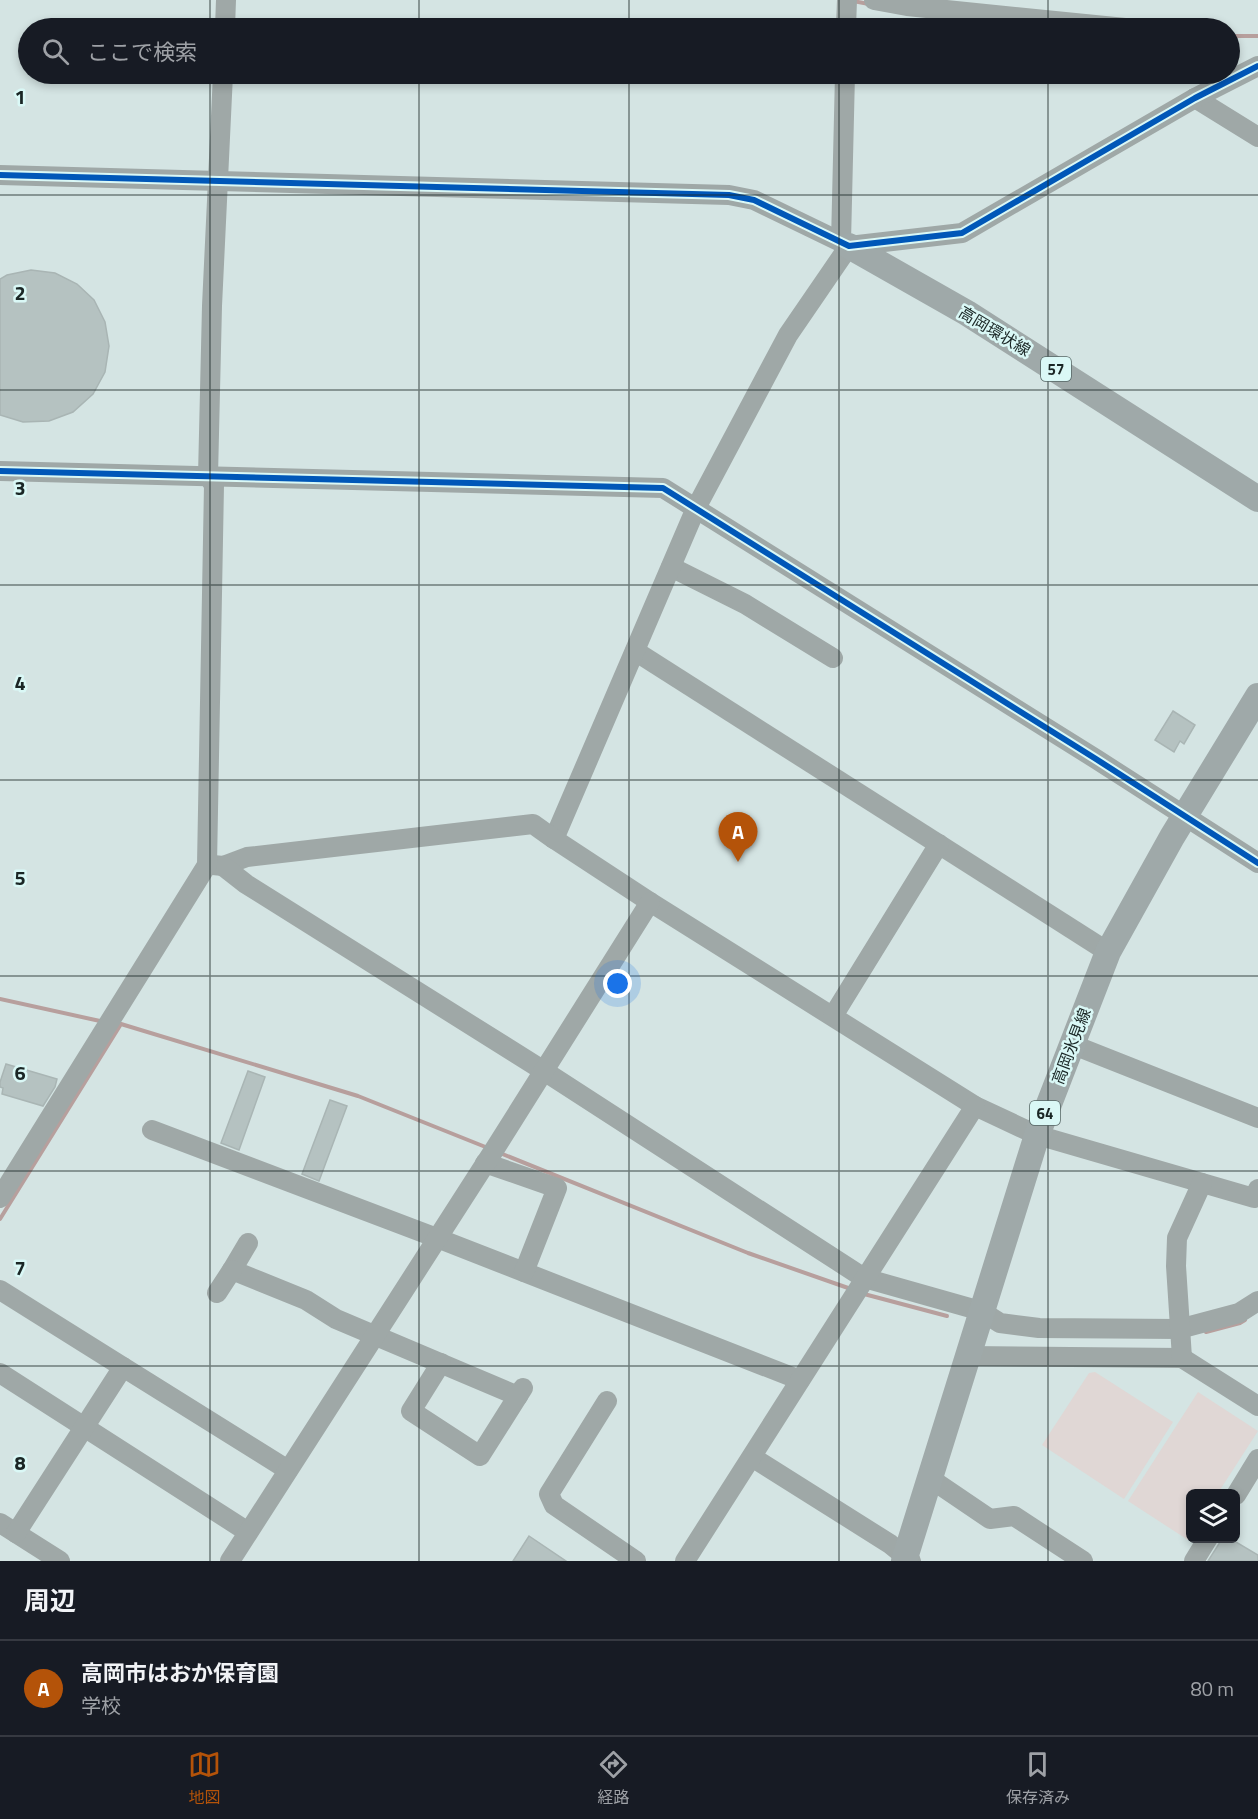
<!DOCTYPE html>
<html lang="ja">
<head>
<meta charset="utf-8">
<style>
  body { margin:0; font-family:"Titillium Web","Noto Sans JP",sans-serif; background:#20242c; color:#f1f3f6 }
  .controls { position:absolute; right:18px; bottom:18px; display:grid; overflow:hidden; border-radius:9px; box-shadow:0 3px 9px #0003 }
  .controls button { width:54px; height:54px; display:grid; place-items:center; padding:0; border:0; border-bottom:2px solid #363941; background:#171b24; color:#f1f3f6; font:30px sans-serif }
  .you { position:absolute; left:618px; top:984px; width:21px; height:21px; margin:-15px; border:4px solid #fff; border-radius:50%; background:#1a73e8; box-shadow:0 0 0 9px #1a73e833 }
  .badge { display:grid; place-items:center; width:39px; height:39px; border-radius:50%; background:#b45309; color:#fff; font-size:20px; font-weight:700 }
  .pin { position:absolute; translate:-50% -50px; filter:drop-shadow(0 2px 3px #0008) }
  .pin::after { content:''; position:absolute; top:32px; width:21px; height:18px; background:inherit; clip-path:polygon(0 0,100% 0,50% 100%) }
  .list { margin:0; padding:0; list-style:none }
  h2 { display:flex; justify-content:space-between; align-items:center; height:78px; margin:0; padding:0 24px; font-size:26px }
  h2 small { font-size:20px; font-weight:400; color:#9ea1a6 }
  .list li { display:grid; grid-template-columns:39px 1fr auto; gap:18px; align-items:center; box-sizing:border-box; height:96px; padding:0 24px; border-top:2px solid #363941 }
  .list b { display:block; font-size:22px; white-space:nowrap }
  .list p { margin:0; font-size:20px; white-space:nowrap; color:#9ea1a6 }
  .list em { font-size:20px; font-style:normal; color:#9ea1a6 }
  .icon { flex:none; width:33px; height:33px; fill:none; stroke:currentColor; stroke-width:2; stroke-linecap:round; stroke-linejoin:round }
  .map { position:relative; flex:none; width:1258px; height:1561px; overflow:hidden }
  .search { position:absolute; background:#171b24; box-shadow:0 3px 9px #0003; left:18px; right:18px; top:18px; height:66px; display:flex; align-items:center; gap:15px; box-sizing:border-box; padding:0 21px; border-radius:33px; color:#9ea1a6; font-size:22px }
  .sheet { height:174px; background:#171b24 }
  nav { display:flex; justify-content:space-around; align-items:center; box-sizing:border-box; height:84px; border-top:2px solid #363941; background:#171b24; font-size:16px; color:#9ea1a6 }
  nav a { display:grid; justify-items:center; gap:3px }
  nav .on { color:#b45309 }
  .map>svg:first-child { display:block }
</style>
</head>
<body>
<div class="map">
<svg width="1258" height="1561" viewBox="0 0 1258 1561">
  <rect width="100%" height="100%" fill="#d4e4e3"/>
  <g fill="#e0d7d5">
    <path d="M1095 1372 1173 1422 1124 1499 1042 1445 1089 1373Z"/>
    <path d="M1198 1392 1258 1431 1218 1493 1190 1494V1537L1188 1540 1128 1501Z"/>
  </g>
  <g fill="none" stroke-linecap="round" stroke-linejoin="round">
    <g stroke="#b79f9d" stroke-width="4">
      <path d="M853 1 869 4"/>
      <path d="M1230 36H1258"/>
      <path d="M0 999 100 1021"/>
      <path d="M500 1153 748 1253 851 1289"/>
      <path d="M0 1219 121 1024 358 1096 488 1148"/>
      <path d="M864 1294 947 1316"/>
      <path d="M1206 1332 1240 1323 1245 1320"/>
    </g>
  </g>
  <g fill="#b5c2c1" stroke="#a9b5b4" stroke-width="1.5">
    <path d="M31 270 55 273 77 284 94 300 105 322 109 346 105 372 93 394 73 412 49 421 23 422 0 415V279L7 275Z"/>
    <path d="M1173 711 1195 725 1184 744 1180 741 1174 752 1155 740Z"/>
    <path d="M6 1064 57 1079 55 1087 43 1106 2 1094 3 1088 0 1087V1082Z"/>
    <path d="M248 1071 265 1077 239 1150 221 1143Z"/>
    <path d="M330 1100 347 1106 319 1181 302 1174Z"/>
    <path d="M529 1536 566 1561H513Z"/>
    <path d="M1222 1539H1231L1258 1555V1561H1208Z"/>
  </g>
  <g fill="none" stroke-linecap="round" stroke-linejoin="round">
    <g stroke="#9fa8a7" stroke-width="20">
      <path d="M874 0 907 6 1125 28"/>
      <path d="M225 28 226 0"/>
      <path d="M846 28 847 0"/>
      <path d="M1195 98 1258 137"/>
      <path d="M0 175 729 195 754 200 849 246 962 233 1195 98 1258 66"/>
      <path d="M841 242 845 74"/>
      <path d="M0 471 663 488 1096 759 1258 863"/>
      <path d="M671 567 745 604 833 658"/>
      <path d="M635 651 1108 952"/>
      <path d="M554 839 696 508 788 335 849 246"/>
      <path d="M213 865 223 866 247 857 533 824 554 839 650 902 975 1106 1037 1135 1254 1198 1258 1189"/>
      <path d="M223 866 246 884 544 1071 864 1278 981 1311 1000 1323 1039 1328 1179 1329 1239 1313 1258 1301"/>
      <path d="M833 1016 939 844"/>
      <path d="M1071 1044 1258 1118"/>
      <path d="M152 1130 437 1238 800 1380"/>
      <path d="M485 1163 557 1188 524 1272"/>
      <path d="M0 1198 207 865 214 485 208 476 212 306 223 74"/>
      <path d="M248 1243 232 1270 306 1300 336 1319 518 1396"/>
      <path d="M0 1290 123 1367"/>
      <path d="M217 1293 232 1270"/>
      <path d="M969 1356 1182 1358 1258 1406"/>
      <path d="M1182 1358 1176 1266 1177 1238 1202 1183"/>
      <path d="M441 1363 411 1411 480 1456 523 1388"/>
      <path d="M0 1373 248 1532"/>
      <path d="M607 1401 549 1494 554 1505 636 1561"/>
      <path d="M752 1457 890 1544 911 1561"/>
      <path d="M931 1479 990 1519 1014 1516 1083 1561"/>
      <path d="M1236 1495 1258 1459"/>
      <path d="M0 1523 60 1561"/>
      <path d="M16 1533 123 1367 288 1470"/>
      <path d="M230 1561 496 1147 650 902"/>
      <path d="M685 1561 975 1106"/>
      <path d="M1194 1561 1208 1538"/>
    </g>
    <g stroke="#9fa9a9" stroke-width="26">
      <path d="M849 246 967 313 1258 499"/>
      <path d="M904 1561 1037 1135 1108 952 1172 837 1258 696"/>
    </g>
    <defs>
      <g id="cycleway">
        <path d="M0 175 729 195 754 200 849 246 962 233 1195 98 1258 66"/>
        <path d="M0 471 663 488 1096 759 1258 863"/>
      </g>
    </defs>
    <use href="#cycleway" stroke="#daf8f6" stroke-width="10"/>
    <use href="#cycleway" stroke="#0057b8" stroke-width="6"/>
  </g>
  <path fill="none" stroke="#1a2625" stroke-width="1.5" stroke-opacity="0.55" d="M210 0V28M419 0V28M629 0V28M839 0V28M1048 0V28M210 74V1561M419 74V1561M629 74V1561M839 74V1561M1048 74V1561M0 195H1258M0 390H1258M0 585H1258M0 780H1258M0 976H1258M0 1171H1258M0 1366H1258"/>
  <g text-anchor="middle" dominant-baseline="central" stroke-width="5" stroke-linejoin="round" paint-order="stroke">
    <g fill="#daf8f6" stroke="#546564" stroke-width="1.5">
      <rect x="1041" y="357" width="30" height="24" rx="4.5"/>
      <rect x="1030" y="1101" width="30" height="24" rx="4.5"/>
    </g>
    <g font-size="15" font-weight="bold" fill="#1a2625">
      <text x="1056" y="369">57</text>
      <text x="1045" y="1113">64</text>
    </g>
    <g font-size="16" fill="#1a2625" stroke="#daf8f6">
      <text transform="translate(995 331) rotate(31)">高岡環状線</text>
      <text transform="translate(1071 1046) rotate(-69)">高岡氷見線</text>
    </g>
  </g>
  <g font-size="20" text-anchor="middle" font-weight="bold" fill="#1a2625" stroke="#daf8f6" stroke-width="5" stroke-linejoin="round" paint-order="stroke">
    <text x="20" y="104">1</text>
    <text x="20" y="300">2</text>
    <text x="20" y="495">3</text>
    <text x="20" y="690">4</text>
    <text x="20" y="885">5</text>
    <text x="20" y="1080">6</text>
    <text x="20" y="1275">7</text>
    <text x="20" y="1470">8</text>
  </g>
</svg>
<div class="controls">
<button><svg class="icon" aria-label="layers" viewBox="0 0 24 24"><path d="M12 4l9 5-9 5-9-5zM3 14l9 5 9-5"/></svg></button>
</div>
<div class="you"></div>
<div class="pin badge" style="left:738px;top:862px">A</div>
<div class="search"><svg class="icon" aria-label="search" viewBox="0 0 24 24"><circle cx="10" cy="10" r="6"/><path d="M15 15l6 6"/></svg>ここで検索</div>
</div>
<section class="sheet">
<h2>周辺<small></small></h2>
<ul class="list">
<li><span class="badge">A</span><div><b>高岡市はおか保育園</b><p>学校</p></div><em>80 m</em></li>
</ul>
</section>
<nav>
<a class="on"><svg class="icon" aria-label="map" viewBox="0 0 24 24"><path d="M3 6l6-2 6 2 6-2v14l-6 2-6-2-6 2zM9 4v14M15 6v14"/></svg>地図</a>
<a><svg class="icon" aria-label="directions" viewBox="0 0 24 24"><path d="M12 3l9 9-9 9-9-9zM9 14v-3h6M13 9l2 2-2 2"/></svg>経路</a>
<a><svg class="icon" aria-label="saved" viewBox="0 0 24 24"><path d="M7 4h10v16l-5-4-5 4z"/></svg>保存済み</a>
</nav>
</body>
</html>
